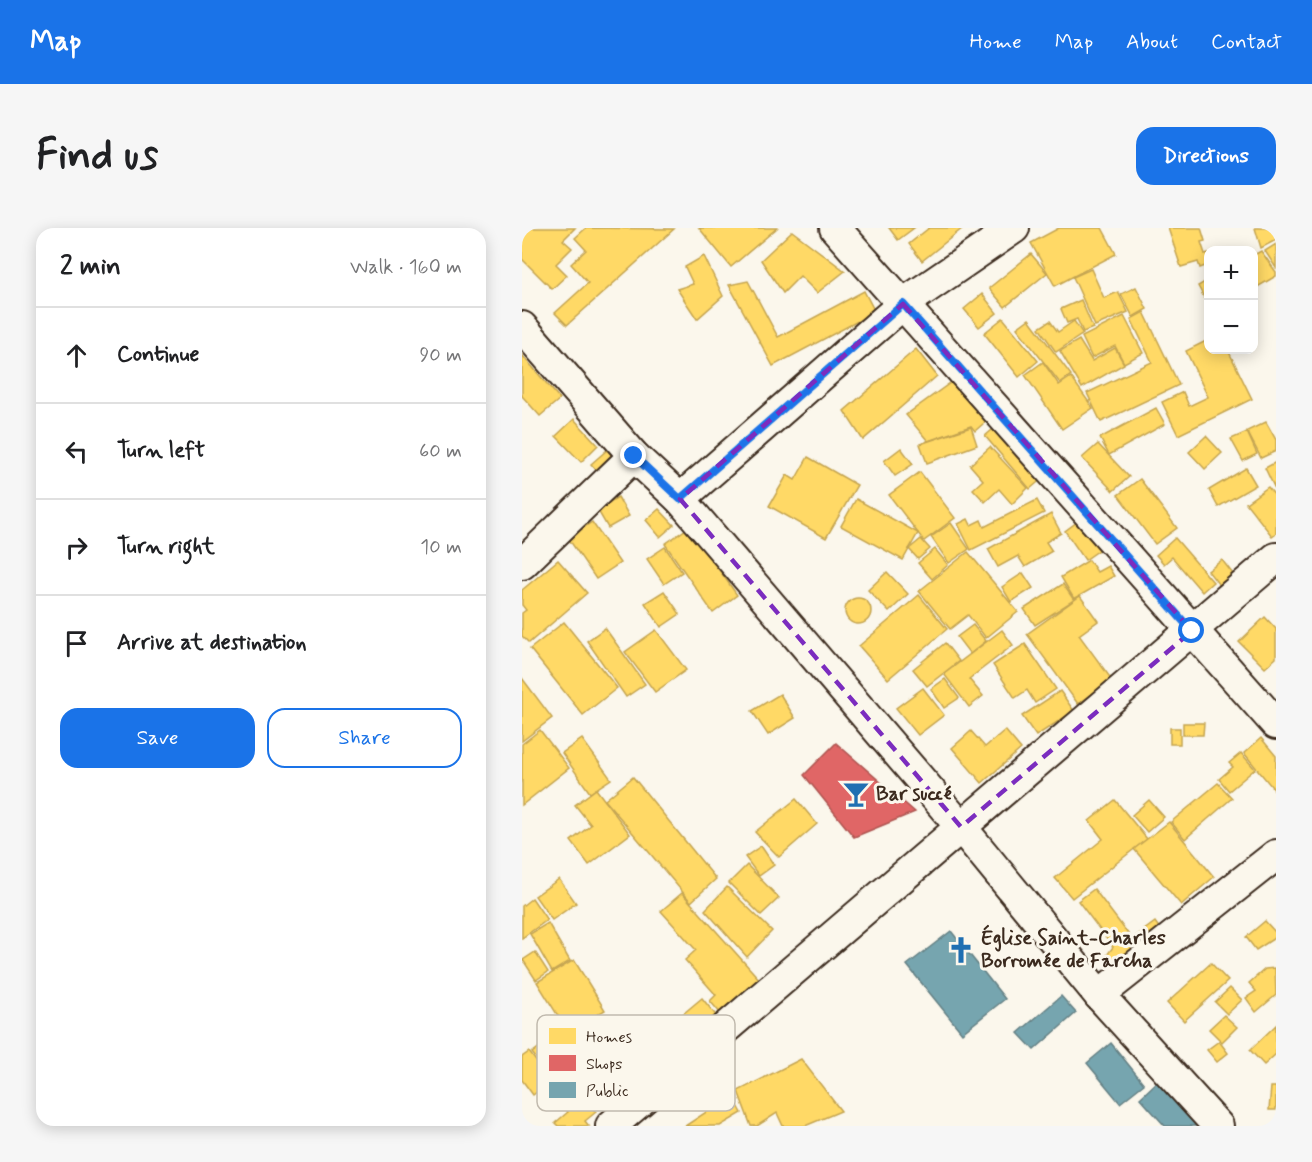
<!DOCTYPE html>
<html lang="en">
<head>
<meta charset="utf-8">
<style>
  body { margin:0; font-family:Mynerve,sans-serif; background:#f6f6f6; color:#202124 }
  .controls { position:absolute; right:18px; top:18px; display:grid; overflow:hidden; border-radius:12px; box-shadow:0 3px 15px #0003 }
  .controls button { width:54px; height:54px; display:grid; place-items:center; padding:0; border:0; border-bottom:2px solid #e0e0e0; background:#fff; color:#202124; font:30px sans-serif }
  .stop { position:absolute; width:18px; height:18px; margin:-14px; border:4px solid #1a73e8; border-radius:50%; background:#fff }
  .stop.end { background:#1a73e8; border-color:#fff; box-shadow:0 2px 6px #0008 }
  .list { margin:0; padding:0; list-style:none }
  h2 { display:flex; justify-content:space-between; align-items:center; height:78px; margin:0; padding:0 24px; font-size:26px }
  h2 small { font-size:20px; font-weight:400; color:#757577 }
  .list li { display:grid; grid-template-columns:39px 1fr auto; gap:18px; align-items:center; box-sizing:border-box; height:96px; padding:0 24px; border-top:2px solid #e0e0e0 }
  .list b { display:block; font-size:22px; white-space:nowrap }
  .list em { font-size:20px; font-style:normal; color:#757577 }
  .actions { display:flex; gap:12px; padding:18px 24px }
  .actions a { flex:1; padding:14px 0; border:2px solid #1a73e8; border-radius:18px; text-align:center; font-size:21px; color:#1a73e8 }
  .actions .main { background:#1a73e8; color:#fff }
  .icon { flex:none; width:33px; height:33px; fill:none; stroke:currentColor; stroke-width:2; stroke-linecap:round; stroke-linejoin:round }
  .map { position:relative; flex:none; width:754px; height:898px; overflow:hidden; border-radius:18px }
  header { display:flex; align-items:center; gap:36px; box-sizing:border-box; height:84px; padding:0 30px; background:#1a73e8; color:#fff }
  header strong { font-size:28px }
  nav { display:flex; gap:33px; margin-inline-start:auto; font-size:21px }
  .intro { display:flex; align-items:center; justify-content:space-between; box-sizing:border-box; height:144px; padding:0 36px }
  h1 { margin:0; font-size:42px }
  .button { padding:15px 27px; border-radius:18px; background:#1a73e8; color:#fff; font-size:21px; font-weight:700 }
  main { display:flex; gap:36px; padding:0 36px }
  aside { flex:1; background:#fff; border-radius:18px; box-shadow:0 3px 15px #0003 }
  .map>svg:first-child { display:block }
</style>
</head>
<body>
<header>
<strong>Map</strong>
<nav><a>Home</a><a>Map</a><a>About</a><a>Contact</a></nav>
</header>
<div class="intro"><h1>Find us</h1><a class="button">Directions</a></div>
<main>
<aside>
<h2>2 min<small>Walk · 160 m</small></h2>
<ul class="list">
<li><svg class="icon" aria-label="ahead" viewBox="0 0 24 24"><path d="M12 20V5M6 11l6-6 6 6"/></svg><div><b>Continue</b></div><em>90 m</em></li>
<li><svg class="icon" aria-label="left" viewBox="0 0 24 24"><path d="M17 20v-9H6M10 6l-5 5 5 5"/></svg><div><b>Turn left</b></div><em>60 m</em></li>
<li><svg class="icon" aria-label="right" viewBox="0 0 24 24"><path d="M7 20v-9h11M14 6l5 5-5 5"/></svg><div><b>Turn right</b></div><em>10 m</em></li>
<li><svg class="icon" aria-label="arrive" viewBox="0 0 24 24"><path d="M6 21V4h12l-3 4 3 4H6"/></svg><div><b>Arrive at destination</b></div></li>
</ul>
<div class="actions"><a class="main">Save</a><a>Share</a></div>
</aside>
<div class="map">
<svg width="754" height="898" viewBox="0 0 754 898">
  <rect width="100%" height="100%" fill="#fbf7ec"/>
  <filter id="ink" filterUnits="userSpaceOnUse"><feTurbulence type="fractalNoise" baseFrequency=".0167" numOctaves="2"/><feDisplacementMap in="SourceGraphic" scale="12" xChannelSelector="R" yChannelSelector="G"/><feConvolveMatrix kernelMatrix="1 2 1 2 8 2 1 2 1" color-interpolation-filters="sRGB"/></filter>
  <g filter="url(#ink)">
    <g fill="#ffd966" stroke="#c4a450" stroke-width="1.5">
      <path d="M0 0H53L41 12 50 20 34 36 45 47 30 61 0 31Z"/>
      <path d="M64 0 152 1 45 97 33 85 66 55 49 36 64 22 53 10Z"/>
      <path d="M177 0H255L209 39Z"/>
      <path d="M367 0H392L376 12Z"/>
      <path d="M407 0H441L400 33 387 16Z"/>
      <path d="M537 0H580L594 26 533 58 509 15Z"/>
      <path d="M646 0H679L683 13 679 14 683 26 686 25V37L678 40 676 34 659 39Z"/>
      <path d="M733 0H754V12L739 20Z"/>
      <path d="M270 3 323 43 295 65 278 48 261 65 239 32Z"/>
      <path d="M754 16V40L743 23Z"/>
      <path d="M739 23 754 44V48L732 61V27Z"/>
      <path d="M509 26 525 45 483 79 467 60Z"/>
      <path d="M182 28 201 68 175 91 155 61 171 56 163 39Z"/>
      <path d="M569 41 582 70 596 64 606 84 573 98 551 49Z"/>
      <path d="M686 52V77L676 58Z"/>
      <path d="M226 53 256 109 342 63 353 84 251 138 207 57Z"/>
      <path d="M614 59 625 81 611 89 599 66Z"/>
      <path d="M460 66 475 85 457 99 442 81Z"/>
      <path d="M559 72 571 100 561 104 555 91 545 95 539 81Z"/>
      <path d="M622 84 657 157 579 194 565 165 630 134 609 91Z"/>
      <path d="M602 88 621 125 602 135 593 118 570 130 560 109Z"/>
      <path d="M481 90 516 133 497 149 462 105Z"/>
      <path d="M507 91 549 147 538 155 495 100Z"/>
      <path d="M528 93 536 104 552 93 561 106 534 124 517 100Z"/>
      <path d="M557 112 570 133 593 120 602 136 560 160 538 123Z"/>
      <path d="M686 112V122H706L730 171 656 207 640 174 661 164 667 178 686 169 664 123Z"/>
      <path d="M394 121 415 148 341 212 322 183Z"/>
      <path d="M0 127 38 171 18 188 0 168Z"/>
      <path d="M521 134 537 157 549 149 571 180 540 201 503 147Z"/>
      <path d="M435 150 470 188 453 203 449 198 406 213 384 187Z"/>
      <path d="M634 180 643 196 587 227 578 210Z"/>
      <path d="M52 191 76 217 59 234 34 208Z"/>
      <path d="M744 194 754 212V223L739 230 725 203Z"/>
      <path d="M477 196 522 249 508 261 463 208Z"/>
      <path d="M449 199 455 217 405 235 398 216Z"/>
      <path d="M725 204 735 226 721 233 709 211Z"/>
      <path d="M684 208 700 225 683 241 667 224Z"/>
      <path d="M576 216 607 249 591 263 560 230Z"/>
      <path d="M468 219 506 260 490 276 477 261 463 274 451 261 461 252 448 237Z"/>
      <path d="M379 220 391 236 373 248 362 233Z"/>
      <path d="M85 222 97 235 80 249 69 236Z"/>
      <path d="M286 229 335 257 304 310 247 278 265 247 273 252Z"/>
      <path d="M754 234V263L743 240Z"/>
      <path d="M724 240 734 257 696 279 687 262Z"/>
      <path d="M398 244 433 290 402 313 367 267Z"/>
      <path d="M618 251 655 300 633 316 596 267Z"/>
      <path d="M746 259 754 269V305L750 308 724 275Z"/>
      <path d="M96 269 107 288 86 300 75 281Z"/>
      <path d="M334 271 396 305 381 332 319 298Z"/>
      <path d="M515 272 522 285 449 322 436 296 446 291 449 297 459 292 462 299Z"/>
      <path d="M137 281 152 297 138 309 124 292Z"/>
      <path d="M529 286 539 305 524 314 530 323 503 339 496 328 476 339 466 321Z"/>
      <path d="M559 291 580 320 563 332 543 303Z"/>
      <path d="M70 294 98 335 74 351 46 310Z"/>
      <path d="M429 295 447 321 427 335 409 309Z"/>
      <path d="M167 299 215 367 191 385 143 316Z"/>
      <path d="M653 310 691 354 680 364 650 329 642 336 634 327Z"/>
      <path d="M399 311 408 321 396 331 387 321Z"/>
      <path d="M143 319 160 344 142 356 125 331Z"/>
      <path d="M413 321 426 337 410 351 396 335Z"/>
      <path d="M446 324 496 384 464 410 446 387 428 401 397 363Z"/>
      <path d="M36 332 65 365 7 415 0 408V385L4 382 0 377V362Z"/>
      <path d="M567 332 575 344 586 338 592 348 552 371 539 349Z"/>
      <path d="M700 332 711 346 697 357 686 343Z"/>
      <path d="M365 344 386 366 367 384 346 362Z"/>
      <path d="M501 345 511 360 489 374 480 359Z"/>
      <path d="M541 356 552 372 513 397 502 381Z"/>
      <path d="M142 363 158 386 139 399 123 375Z"/>
      <path d="M397 367 425 401 366 451 337 418Z"/>
      <path d="M558 368 576 393 557 407 590 452 556 476 505 406Z"/>
      <circle cx="336" cy="383" r="13"/>
      <path d="M743 389 754 401V430L743 440 717 414Z"/>
      <path d="M42 394 95 460 61 487 8 421Z"/>
      <path d="M451 397 464 413 448 426 435 409Z"/>
      <path d="M83 400 123 456 104 469 65 413Z"/>
      <path d="M134 402 164 442 133 464 103 424Z"/>
      <path d="M480 402 491 417 447 451 461 468 447 479 422 446Z"/>
      <path d="M423 415 437 433 405 458 391 441Z"/>
      <path d="M503 416 534 461 513 475 505 462 493 470 471 437Z"/>
      <path d="M0 450 30 490 0 513Z"/>
      <path d="M423 451 437 470 422 480 409 461Z"/>
      <path d="M401 460 422 487 396 507 374 480Z"/>
      <path d="M538 463 552 483 514 508 500 488Z"/>
      <path d="M258 466 273 490 246 507 230 483Z"/>
      <path d="M661 495H682L681 507H661Z"/>
      <rect x="648" y="500" width="10" height="16"/>
      <path d="M18 502 47 540 0 577V516Z"/>
      <path d="M483 502 499 521 460 555 430 520 449 503 463 519Z"/>
      <path d="M739 510 754 528V564L722 525Z"/>
      <path d="M60 511 89 551 68 565 40 525Z"/>
      <path d="M719 525 733 541 707 563 697 551 711 539 707 535Z"/>
      <path d="M111 549 194 651 169 674 83 572Z"/>
      <path d="M696 555 710 570 663 611 649 594Z"/>
      <path d="M74 561 108 606 67 637 49 613 69 597 53 577Z"/>
      <path d="M274 571 295 596 257 629 233 604Z"/>
      <path d="M593 572 625 611 550 670 533 650 581 611 567 593Z"/>
      <path d="M627 572 642 589 625 604 610 587Z"/>
      <path d="M647 594 692 649 659 677 612 621Z"/>
      <path d="M239 618 252 637 237 648 223 629Z"/>
      <path d="M225 637 257 670 239 687 207 655Z"/>
      <path d="M37 651 54 675 30 692 13 668Z"/>
      <path d="M205 659 250 703 225 729 183 682Z"/>
      <path d="M572 661 610 711 633 694 641 705 595 739 585 727 591 719 556 673Z"/>
      <path d="M160 665 238 752 199 786 188 773 194 767 163 732 174 722 139 683Z"/>
      <path d="M10 670 25 692 0 710V678Z"/>
      <path d="M743 693 754 705V709L734 722 724 709Z"/>
      <path d="M26 695 48 733 30 744 8 706Z"/>
      <path d="M13 724 26 744 14 752 1 732Z"/>
      <path d="M52 732 83 782 46 804 15 754Z"/>
      <path d="M689 735 706 753 662 793 645 775Z"/>
      <path d="M753 740 754 767 734 784 724 770 734 763 727 755 743 741Z"/>
      <path d="M708 760 720 772 705 786 693 774Z"/>
      <path d="M180 770 196 790 172 809 156 790Z"/>
      <path d="M702 787 715 799 700 814 687 801Z"/>
      <path d="M754 797V826L742 837 728 822Z"/>
      <path d="M27 812 46 836 29 849 10 825Z"/>
      <path d="M697 813 706 825 695 834 685 822Z"/>
      <path d="M7 824 29 853 11 867 0 852V829Z"/>
      <path d="M279 831 319 883 283 898H261L255 885 235 898H229L216 863Z"/>
      <path d="M749 859H754V882H747Z"/>
      <path d="M53 861 74 884 63 893 67 898H36L33 895 46 884 38 874Z"/>
      <path d="M210 867 220 885 198 898H163Z"/>
    </g>
    <path fill="#e06666" stroke="#ae5450" stroke-width="1.5" d="M314 515 393 584 332 609 282 547Z"/>
    <g fill="#76a5af" stroke="#648084" stroke-width="1.5">
      <path d="M429 703 483 771 440 805 385 737Z"/>
      <path d="M539 768 554 785 512 822 496 805Z"/>
      <path d="M589 815 622 856 598 875 565 835Z"/>
      <path d="M636 853 676 898H643L618 870Z"/>
    </g>
    <g fill="none" stroke-linecap="round" stroke-linejoin="round">
      <defs>
        <g id="minor">
          <path d="M313 0 754 496"/>
          <path d="M0 99 112 228 158 271 439 599 577 767 696 898"/>
          <path d="M158 271 381 76 492 0"/>
          <path d="M0 336 112 228"/>
          <path d="M577 767 754 627"/>
          <path d="M89 898 754 330"/>
        </g>
      </defs>
      <use href="#minor" stroke="#3b2a1e" stroke-width="34"/>
      <use href="#minor" stroke="#fbf7ec" stroke-width="30"/>
    </g>
  </g>
  <g fill="none" stroke-linecap="round" stroke-linejoin="round" filter="url(#ink)">
    <path stroke="#1a73e8" stroke-width="8" d="M112 228 158 271 381 76 670 403"/>
  </g>
  <path fill="none" stroke="#7b2cbf" stroke-width="4.5" stroke-dasharray="12 8" stroke-linejoin="round" d="M381 76 670 403 439 599 158 271Z"/>
  <defs>
    <symbol id="bar-bare" viewBox="-9 -9 18 18"><path d="M-6-5H6L.8 .8V4.5H3.5V6h-7V4.5H-.8V.8Z" fill="#1f6fb2" stroke="#fbf7ec" stroke-width="2.5" paint-order="stroke"/></symbol>
    <symbol id="church-bare" viewBox="-9 -9 18 18"><path d="M-1.2-6h2.4v3.5h3.3v2.4h-3.3V6h-2.4V-.1h-3.3v-2.4h3.3Z" fill="#1f6fb2" stroke="#fbf7ec" stroke-width="2.5" paint-order="stroke"/></symbol>
  </defs>
  <g fill-rule="evenodd">
    <use href="#bar-bare" x="315" y="547" width="38" height="38"/>
    <use href="#church-bare" x="420" y="703" width="38" height="38"/>
  </g>
  <g text-anchor="middle" dominant-baseline="central" stroke-width="6" stroke-linejoin="round" paint-order="stroke">
    <g font-size="20" font-weight="bold" fill="#3b2a1e" stroke="#fbf7ec" text-anchor="start">
      <text x="354" y="566">Bar succé</text>
      <text x="459" y="710">Église Saint-Charles<tspan x="459" dy="23">Borromée de Farcha</tspan></text>
    </g>
  </g>
  <rect x="15" y="787" width="198" height="96" rx="9" fill="#fbf7ec" stroke="#c1baae" stroke-width="1.5"/>
  <rect x="27" y="800" width="27" height="16" fill="#ffd966"/>
  <rect x="27" y="827" width="27" height="16" fill="#e06666"/>
  <rect x="27" y="854" width="27" height="16" fill="#76a5af"/>
  <g font-size="16" fill="#3b2a1e">
    <text x="64" y="814">Homes</text>
    <text x="64" y="841">Shops</text>
    <text x="64" y="868">Public</text>
  </g>
</svg>
<div class="controls">
<button>+</button>
<button>−</button>
</div>
<div class="stop" style="left:670px;top:403px"></div>
<div class="stop end" style="left:112px;top:228px"></div>
</div>
</main>
</body>
</html>
